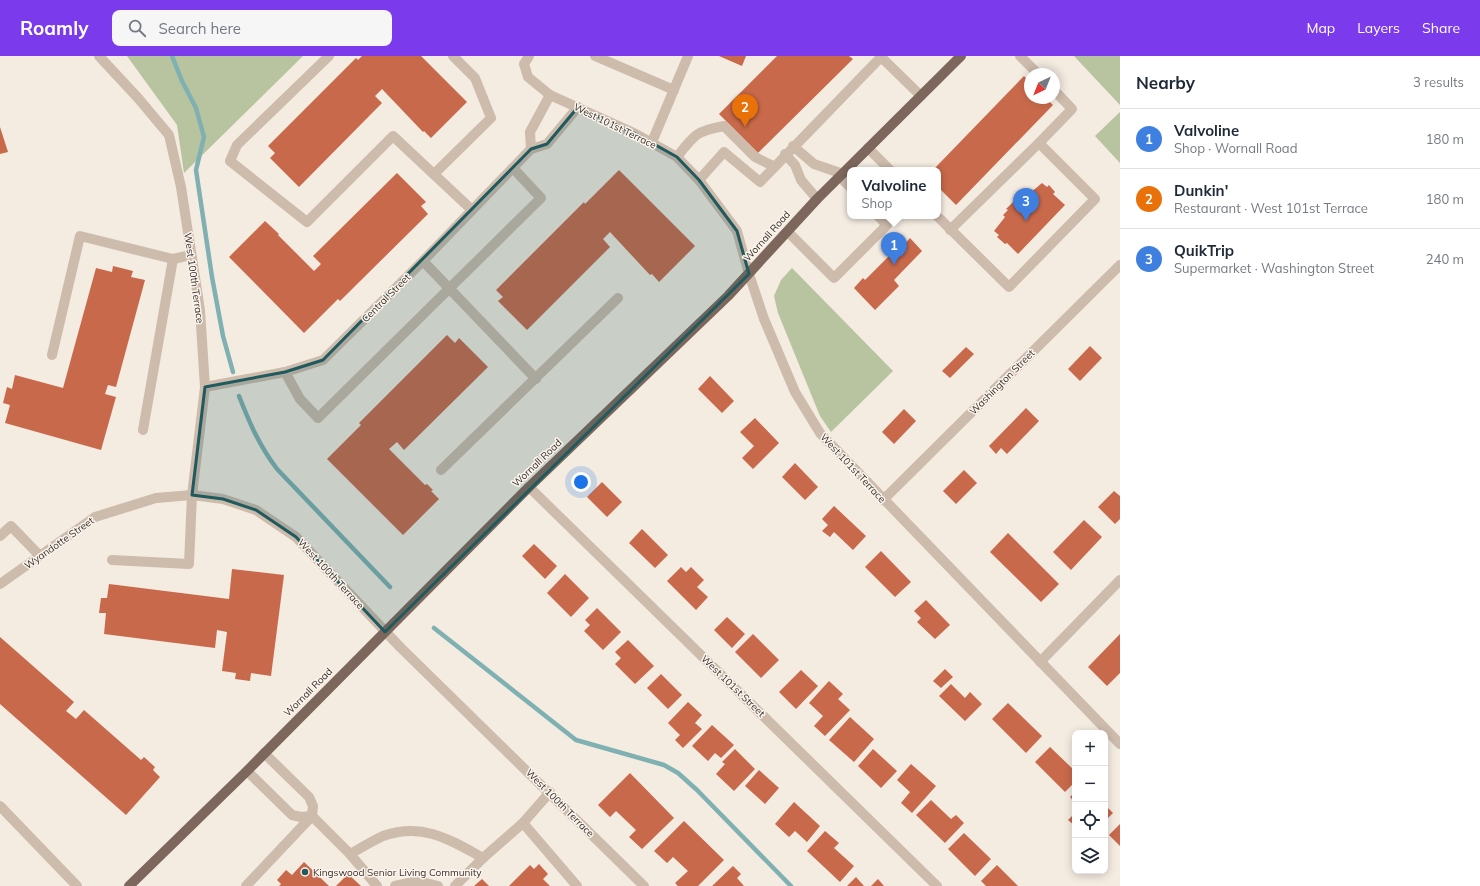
<!DOCTYPE html>
<html lang="en">
<head>
<meta charset="utf-8">
<style>
  body { margin:0; font-family:Mulish,sans-serif; background:#f6f6f7; color:#1f2937 }
  .controls { position:absolute; right:12px; bottom:12px; display:grid; overflow:hidden; border-radius:8px; box-shadow:0 2px 10px #0003 }
  .controls button { width:36px; height:36px; display:grid; place-items:center; padding:0; border:0; border-bottom:1px solid #e0e1e3; background:#fff; color:#1f2937; font:20px sans-serif }
  .compass { position:absolute; left:1024px; top:12px; width:36px; height:36px; border-radius:50%; background:#fff; box-shadow:0 2px 10px #0003; rotate:223deg }
  .you { position:absolute; left:581px; top:426px; width:14px; height:14px; margin:-10px; border:3px solid #fff; border-radius:50%; background:#1a73e8; box-shadow:0 0 0 6px #1a73e833 }
  .badge { display:grid; place-items:center; width:26px; height:26px; border-radius:50%; background:#7c3aed; color:#fff; font-size:13px; font-weight:700 }
  .pin { position:absolute; translate:-50% -33px; filter:drop-shadow(0 1px 2px #0008) }
  .pin::after { content:''; position:absolute; top:21px; width:14px; height:12px; background:inherit; clip-path:polygon(0 0,100% 0,50% 100%) }
  .popup { position:absolute; left:847px; top:111px; width:94px; height:52px; box-sizing:border-box; display:grid; place-content:center; border-radius:8px; background:#fff; filter:drop-shadow(0 1px 3px #0005); font-size:13px; white-space:nowrap; color:#747a83 }
  .popup b { font-size:15px; color:#1f2937 }
  .popup::after { content:''; position:absolute; left:50%; top:100%; margin-left:-8px; border:8px solid transparent; border-top-color:#fff }
  .list { margin:0; padding:0; list-style:none }
  h2 { display:flex; justify-content:space-between; align-items:center; height:52px; margin:0; padding:0 16px; font-size:17px }
  h2 small { font-size:13px; font-weight:400; color:#747a83 }
  .list li { display:grid; grid-template-columns:26px 1fr auto; gap:12px; align-items:center; box-sizing:border-box; height:60px; padding:0 16px; border-top:1px solid #e0e1e3 }
  .list b { display:block; font-size:15px; white-space:nowrap }
  .list p { margin:0; font-size:13px; white-space:nowrap; color:#747a83 }
  .list em { font-size:13px; font-style:normal; color:#747a83 }
  .icon { flex:none; width:22px; height:22px; fill:none; stroke:currentColor; stroke-width:2; stroke-linecap:round; stroke-linejoin:round }
  .map { position:relative; flex:none; width:1120px; height:830px; overflow:hidden }
  header { display:flex; align-items:center; gap:24px; box-sizing:border-box; height:56px; padding:0 20px; background:#7c3aed; color:#fff }
  header strong { font-size:19px }
  nav { display:flex; gap:22px; margin-inline-start:auto; font-size:14px }
  .search { width:280px; height:36px; background:#f6f6f7; display:flex; align-items:center; gap:10px; box-sizing:border-box; padding:0 14px; border-radius:8px; color:#747a83; font-size:15px }
  main { display:flex }
  aside { flex:1; background:#fff }
  .map>svg:first-child { display:block }
</style>
</head>
<body>
<header>
<strong>Roamly</strong>
<div class="search"><svg class="icon" aria-label="search" viewBox="0 0 24 24"><circle cx="10" cy="10" r="6"/><path d="M15 15l6 6"/></svg>Search here</div>
<nav><a>Map</a><a>Layers</a><a>Share</a></nav>
</header>
<main>
<div class="map">
<svg width="1120" height="830" viewBox="0 0 1120 830">
  <rect width="100%" height="100%" fill="#f4ebe1"/>
  <g fill="#b8c4a0">
    <path d="M127 0H303L184 117 177 69Z"/>
    <path d="M1074 0H1120V49Z"/>
    <path d="M1120 56V107L1095 80Z"/>
    <path d="M792 212 893 315 831 376 820 360 778 257 774 240 781 224Z"/>
  </g>
  <g fill="none" stroke-linecap="round" stroke-linejoin="round">
    <g stroke="#7fb0b2" stroke-width="4.5">
      <path d="M172 0 182 25 196 52 204 81 196 114 212 221 223 280 233 316"/>
      <path d="M239 340C250 368 259 389 277 413L390 531"/>
      <path d="M434 572 576 684 664 709 678 717 697 734 791 830"/>
    </g>
  </g>
  <g fill="#c8694b">
    <path d="M362 0H421L467 46 431 82 424 75 423 76 382 33 375 40 382 47 299 131 270 102 275 97 268 90 356 2 358 4Z"/>
    <path d="M719 0H746L742 10Z"/>
    <path d="M777 0H849L853 3 758 97 719 58Z"/>
    <path d="M1024 20 1030 26V42H1046L1053 49 956 149 938 131V114H933Z"/>
    <path d="M0 71 8 96 0 98Z"/>
    <path d="M619 114 695 190 659 226 652 218 650 219 610 176 603 183 610 191 527 274 498 245 503 241 496 234 584 146 585 148Z"/>
    <path d="M397 117 426 146 421 150 428 158 340 245 338 243 304 277 229 201 265 165 279 178 278 179 314 215 321 208 313 200Z"/>
    <path d="M1042 127 1047 131 1049 129 1055 136 1053 138 1065 149 1018 198 1007 187 1005 188 997 181 999 179 994 175 1005 161 1003 159 1008 154 1006 153 1021 138 1023 140 1027 135 1030 137Z"/>
    <path d="M910 182 922 195 894 224 899 230 875 254 854 232 863 222 865 224 899 190 901 192Z"/>
    <path d="M113 210 133 215 131 221 145 224 116 331 108 329 105 338 116 341 101 394 5 367 10 349 3 347 7 331 12 333 15 319 63 332 96 212 112 216Z"/>
    <path d="M447 279 455 287 459 282 488 311 404 394 397 386 389 393 425 429 427 428 433 434 431 435 439 443 403 479 327 403 361 369 359 367Z"/>
    <path d="M1090 290 1102 302 1080 325 1068 313Z"/>
    <path d="M966 291 974 298 950 322 942 315Z"/>
    <path d="M710 320 734 345 722 357 698 333Z"/>
    <path d="M1026 352 1039 365 1007 398 1001 392 996 398 989 390Z"/>
    <path d="M904 353 916 365 894 388 882 376Z"/>
    <path d="M755 362 779 387 753 413 742 402 754 390 740 376Z"/>
    <path d="M795 407 818 431 805 444 782 421Z"/>
    <path d="M964 414 977 427 956 448 943 435Z"/>
    <path d="M602 426 622 446 607 461 587 441Z"/>
    <path d="M1114 435 1120 440V463L1115 468 1098 451Z"/>
    <path d="M834 450 866 480 853 494 834 476 830 481 822 475 828 469 822 463Z"/>
    <path d="M1084 464 1102 481 1071 514 1053 496Z"/>
    <path d="M642 473 668 499 655 512 629 487Z"/>
    <path d="M1008 477 1059 528 1041 546 990 496Z"/>
    <path d="M534 488 557 510 545 523 522 500Z"/>
    <path d="M881 495 911 526 895 541 865 511Z"/>
    <path d="M681 511 686 516 691 511 704 524 697 531 708 541 696 554 667 525Z"/>
    <path d="M232 513 284 519 271 620 251 617 250 625 235 623 236 617 222 615 227 576 217 574 215 592 104 578 106 557H99L101 542H107L109 528 229 543Z"/>
    <path d="M565 518 589 542 571 561 547 537Z"/>
    <path d="M926 544 950 569 935 583 917 566 921 562 914 555Z"/>
    <path d="M597 552 621 576 603 594 584 575 590 569 585 564Z"/>
    <path d="M727 561 745 578 732 592 714 574Z"/>
    <path d="M753 578 779 604 761 622 735 596Z"/>
    <path d="M1120 578V617L1107 630 1088 611Z"/>
    <path d="M0 581 74 646 66 655 76 663 84 654 141 704 144 701 155 711 153 714 160 721 126 759 0 648Z"/>
    <path d="M628 584 654 610 635 628 615 608 621 602 615 596Z"/>
    <path d="M945 613 953 621 941 632 933 625Z"/>
    <path d="M801 614 818 630 796 653 779 636Z"/>
    <path d="M661 618 682 639 668 653 647 632Z"/>
    <path d="M829 625 843 638 838 643 850 654 825 680 814 670 823 660 809 647Z"/>
    <path d="M951 628 965 642 970 636 982 648 965 665 939 640Z"/>
    <path d="M688 646 702 659 695 667 702 673 683 692 675 684 680 679 668 667Z"/>
    <path d="M1008 647 1042 680 1026 697 992 663Z"/>
    <path d="M850 661 874 683 854 706 829 684Z"/>
    <path d="M712 669 734 689 721 702 715 697 708 705 692 690Z"/>
    <path d="M1050 691 1075 715V726L1065 736 1035 706Z"/>
    <path d="M735 693 755 713 734 735 716 718 725 708 722 706Z"/>
    <path d="M873 693 897 715 881 732 858 710Z"/>
    <path d="M911 708 936 730 912 757 901 747 910 736 897 724Z"/>
    <path d="M759 714 779 732 765 748 745 730Z"/>
    <path d="M630 717 674 762 642 793 629 781 636 774 616 755 610 761 598 749Z"/>
    <path d="M1075 736V747L1070 741Z"/>
    <path d="M931 744 951 763 956 759 964 767 945 787 916 759Z"/>
    <path d="M794 746 820 770 807 786 795 775 789 781 775 768Z"/>
    <path d="M1105 749 1113 757 1105 765Z"/>
    <path d="M1075 757V770L1068 764Z"/>
    <path d="M684 765 724 804 698 830H678L675 827 688 815 673 801 667 807 654 795Z"/>
    <path d="M1120 768V790L1109 779Z"/>
    <path d="M825 775 839 787 834 792 854 810 840 826 807 795Z"/>
    <path d="M964 777 991 803 975 820 948 793Z"/>
    <path d="M304 806 329 830H279L281 828 277 824 286 814 292 819Z"/>
    <path d="M539 808 548 818 543 823 550 830H509L530 809 534 813Z"/>
    <path d="M997 809 1018 830H986L981 825Z"/>
    <path d="M733 810 741 818 737 822 744 830H712Z"/>
    <path d="M348 818 361 830H336Z"/>
    <path d="M856 821 864 830H847Z"/>
    <path d="M482 823 489 830H474Z"/>
    <path d="M878 823 884 830H871Z"/>
  </g>
  <g fill="none" stroke-linecap="round" stroke-linejoin="round">
    <g stroke="#cdbbac" stroke-width="10">
      <path d="M99 0 138 42 169 79 181 131 200 254 205 331 192 439 189 508 112 504"/>
      <path d="M329 0 237 89 230 105 307 166 393 80 472 154"/>
      <path d="M529 0 524 8 528 21 550 39 636 78 677 101 699 124 737 175 749 218 764 263 795 336 820 377 1120 688"/>
      <path d="M595 0 674 34"/>
      <path d="M1020 0 1038 18"/>
      <path d="M652 86 688 0"/>
      <path d="M793 90 814 108 843 118"/>
      <path d="M868 92 890 114"/>
      <path d="M531 93 530 76 550 39"/>
      <path d="M785 98 795 109 801 124 817 143"/>
      <path d="M677 101C694 79 696 75 724 70L755 101 773 110"/>
      <path d="M434 118 491 62 475 22 453 0"/>
      <path d="M840 121 850 131"/>
      <path d="M699 124 724 96 760 126 881 1 921 40"/>
      <path d="M937 160 1009 231 1095 143 1039 87 1072 53 1054 34"/>
      <path d="M950 174 1039 87"/>
      <path d="M788 176 834 222 887 169 878 160"/>
      <path d="M423 205 536 323"/>
      <path d="M52 299 80 180 173 203 191 199"/>
      <path d="M285 316 300 343 318 362 541 142 513 112"/>
      <path d="M205 331 285 316 323 304 423 205 531 93 547 88 578 51"/>
      <path d="M143 374 173 203"/>
      <path d="M441 414 618 242"/>
      <path d="M529 431 937 830"/>
      <path d="M883 444 1120 209"/>
      <path d="M0 480 11 470 40 500"/>
      <path d="M0 528 95 461 156 442 192 439 223 443 256 454 296 481 400 591 644 830"/>
      <path d="M1040 606 1120 524"/>
      <path d="M247 715 292 759 301 761 312 760"/>
      <path d="M0 750 77 830"/>
      <path d="M312 760 350 798C361 792 372 785 383 780 422 766 449 783 483 802L523 767 550 736"/>
      <path d="M523 767 577 830"/>
      <path d="M350 798 377 830"/>
      <path d="M246 830 312 760 313 750 309 741 264 697"/>
      <path d="M395 830 418 825 438 830"/>
      <path d="M455 830 483 802"/>
    </g>
    <path stroke="#7d675c" stroke-width="10" d="M129 830 247 715 529 431 728 240 817 143 961 0"/>
  </g>
  <path fill="#1f5a5e" fill-opacity="0.2" stroke="#1f5a5e" stroke-width="3" stroke-linejoin="round" d="M578 51 636 78 677 101 699 124 737 175 749 218 385 576 296 481 256 454 223 443 192 439 205 331 285 316 323 304 531 93 547 88Z"/>
  <circle fill="#1f5a5e" stroke="#fbf5ee" stroke-width="1.5" cx="305" cy="816" r="4"/>
  <g text-anchor="middle" dominant-baseline="central" stroke-width="3" stroke-linejoin="round" paint-order="stroke">
    <g font-size="10" fill="#3b302b" stroke="#fbf5ee">
      <text transform="translate(615 70) rotate(26)">West 101st Terrace</text>
      <text transform="translate(767 180) rotate(-48)">Wornall Road</text>
      <text transform="translate(194 222) rotate(82)">West 100th Terrace</text>
      <text transform="translate(386 242) rotate(-45)">Central Street</text>
      <text transform="translate(1002 326) rotate(-45)">Washington Street</text>
      <text transform="translate(537 407) rotate(-44)">Wornall Road</text>
      <text transform="translate(853 412) rotate(47)">West 101st Terrace</text>
      <text transform="translate(59 487) rotate(-35)">Wyandotte Street</text>
      <text transform="translate(331 518) rotate(47)">West 100th Terrace</text>
      <text transform="translate(733 630) rotate(44)">West 101st Street</text>
      <text transform="translate(308 636) rotate(-45)">Wornall Road</text>
      <text transform="translate(560 747) rotate(45)">West 100th Terrace</text>
    </g>
    <g font-size="10" fill="#3b302b" stroke="#fbf5ee" text-anchor="start">
      <text x="313" y="816">Kingswood Senior Living Community</text>
    </g>
  </g>
</svg>
<div class="controls">
<button>+</button>
<button>−</button>
<button><svg class="icon" aria-label="locate" viewBox="0 0 24 24"><circle cx="12" cy="12" r="6"/><path d="M12 2v4M12 18v4M2 12h4M18 12h4"/></svg></button>
<button><svg class="icon" aria-label="layers" viewBox="0 0 24 24"><path d="M12 4l9 5-9 5-9-5zM3 14l9 5 9-5"/></svg></button>
</div>
<svg class="compass" viewBox="-18 -18 36 36"><path d="M0-13l5 13h-10z" fill="#e53935"/><path d="M0 13l5-13h-10z" fill="#747a83"/></svg>
<div class="you"></div>
<div class="pin badge" style="left:894px;top:209px;background:#3f7fe0">1</div>
<div class="popup"><b>Valvoline</b>Shop</div>
<div class="pin badge" style="left:745px;top:71px;background:#e8710a">2</div>
<div class="pin badge" style="left:1026px;top:165px;background:#3f7fe0">3</div>
</div>
<aside>
<h2>Nearby<small>3 results</small></h2>
<ul class="list">
<li><span class="badge" style="background:#3f7fe0">1</span><div><b>Valvoline</b><p>Shop · Wornall Road</p></div><em>180 m</em></li>
<li><span class="badge" style="background:#e8710a">2</span><div><b>Dunkin'</b><p>Restaurant · West 101st Terrace</p></div><em>180 m</em></li>
<li><span class="badge" style="background:#3f7fe0">3</span><div><b>QuikTrip</b><p>Supermarket · Washington Street</p></div><em>240 m</em></li>
</ul>
</aside>
</main>
</body>
</html>
